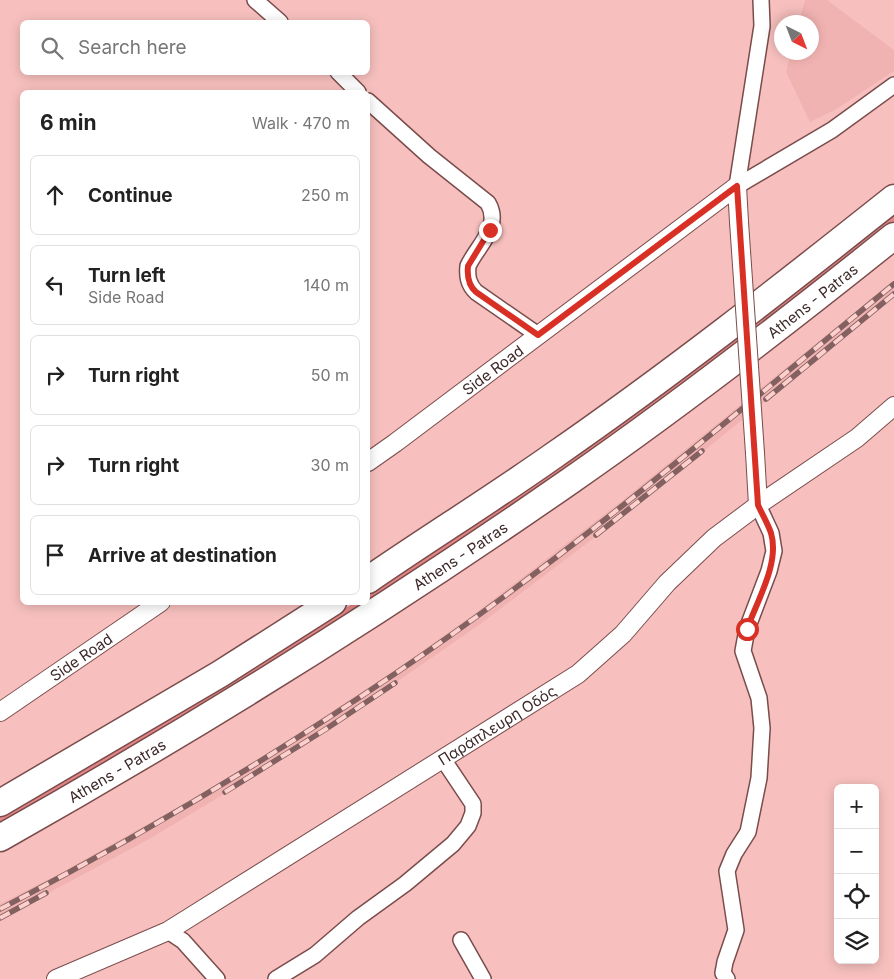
<!DOCTYPE html>
<html lang="en">
<head>
<meta charset="utf-8">
<style>
  body { margin:0; font-family:Inter,sans-serif; background:#f2f2f2; color:#222 }
  .controls { position:absolute; right:15px; bottom:15px; display:grid; overflow:hidden; border-radius:8px; box-shadow:0 2px 12px #0003 }
  .controls button { width:45px; height:45px; display:grid; place-items:center; padding:0; border:0; border-bottom:1px solid #e0e0e0; background:#fff; color:#222; font:25px sans-serif }
  .compass { position:absolute; left:774px; top:15px; width:45px; height:45px; border-radius:50%; background:#fff; box-shadow:0 2px 12px #0003; rotate:138deg }
  .stop { position:absolute; width:15px; height:15px; margin:-11px; border:4px solid #d93025; border-radius:50%; background:#fff }
  .stop.end { background:#d93025; border-color:#fff; box-shadow:0 1px 5px #0008 }
  .list { margin:0; padding:0; list-style:none }
  h2 { display:flex; justify-content:space-between; align-items:center; height:65px; margin:0; padding:0 20px; font-size:21px }
  h2 small { font-size:16px; font-weight:400; color:#767676 }
  .list li { display:grid; grid-template-columns:32px 1fr auto; gap:15px; align-items:center; box-sizing:border-box; height:80px; margin:0 10px 10px; padding:0 10px; border:1px solid #e0e0e0; border-radius:8px }
  .list b { display:block; font-size:19px; white-space:nowrap }
  .list p { margin:0; font-size:16px; white-space:nowrap; color:#767676 }
  .list em { font-size:16px; font-style:normal; color:#767676 }
  .icon { flex:none; width:28px; height:28px; fill:none; stroke:currentColor; stroke-width:2; stroke-linecap:round; stroke-linejoin:round }
  .map { position:relative; flex:none; width:894px; height:979px; overflow:hidden }
  .search { position:absolute; background:#fff; box-shadow:0 2px 12px #0003; left:20px; top:20px; width:350px; height:55px; display:flex; align-items:center; gap:12px; box-sizing:border-box; padding:0 18px; border-radius:8px; color:#767676; font-size:19px }
  .panel { position:absolute; background:#fff; box-shadow:0 2px 12px #0003; left:20px; top:90px; width:350px; height:515px; border-radius:8px }
  .map>svg:first-child { display:block }
</style>
</head>
<body>
<div class="map">
<svg width="894" height="979" viewBox="0 0 894 979">
  <rect width="100%" height="100%" fill="#f7c0be"/>
  <g fill="#f1b3b1">
    <path d="M805 0H827L894 50V71L835 110 810 122 786 72 791 53 812 52V22H799Z"/>
    <path d="M894 280V297L631 510 479 625 307 744 151 838 0 919V904L57 875 210 789 299 733 395 670 473 615 623 500Z"/>
  </g>
  <g fill="#e38585">
    <path d="M894 212V221C798 297 702 372 603 443 526 498 446 549 368 601V593L405 569Z"/>
    <path d="M354 603H365L255 674 124 753 0 824V816L121 747Z"/>
  </g>
  <g fill="none" stroke-linecap="round" stroke-linejoin="round">
    <defs>
      <g id="minor">
        <path d="M255 0 280 22"/>
        <path d="M338 72 358 92"/>
        <path d="M368 101 429 156 488 203C502 227 477 246 468 266 467 276 468 284 476 292L538 335"/>
        <path d="M737 186 762 26 761 0"/>
        <path d="M737 186 832 130 894 85"/>
        <path d="M168 931 183 941 217 979"/>
        <path d="M461 940 483 979"/>
        <path d="M276 979 315 955 358 918 405 884 453 844 468 826 473 813V804L443 759"/>
        <path d="M727 979 723 973 725 962 736 930 727 871 734 854 748 832 759 778 762 728 759 698 743 651 747 629 769 571 774 551 771 533 758 505"/>
      </g>
      <g id="tertiary">
        <path d="M737 186 739 222"/>
        <path d="M755 453 758 505"/>
        <path id="s1" d="M368 462 395 443 737 186"/>
        <path id="s2" d="M0 712 161 602"/>
        <path id="s3" d="M56 979 168 931 578 674 623 634 667 583 714 538 758 505 857 438 894 406"/>
      </g>
      <g id="motorway">
        <path d="M368 580C429 538 492 499 553 456 670 375 782 287 894 198"/>
        <path d="M0 803 220 674 333 602"/>
        <path id="s4" d="M0 838C195 728 386 609 570 481 681 404 788 321 894 236"/>
      </g>
    </defs>
    <use href="#minor" stroke="#7a4c4b" stroke-width="18"/>
    <use href="#tertiary" stroke="#7a4c4b" stroke-width="20"/>
    <use href="#motorway" stroke="#7a4c4b" stroke-width="29"/>
    <use href="#minor" stroke="#fff" stroke-width="15"/>
    <use href="#tertiary" stroke="#fff" stroke-width="18"/>
    <use href="#motorway" stroke="#fff" stroke-width="26"/>
    <defs>
      <g id="rail">
        <path d="M766 399 894 294"/>
        <path d="M596 535 702 451"/>
        <path d="M225 792 326 729 395 683"/>
        <path d="M0 909C137 838 269 759 396 673 571 555 731 417 894 284"/>
        <path d="M0 918 46 893"/>
      </g>
    </defs>
    <use href="#rail" stroke="#826160" stroke-width="5.5"/>
    <use href="#rail" stroke="#fdd0ce" stroke-width="4" stroke-dasharray="11" stroke-linecap="butt"/>
    <defs>
      <path id="tertiary-bridge" d="M739 222 755 453"/>
    </defs>
    <use href="#tertiary-bridge" stroke="#7a4c4b" stroke-width="20" stroke-linecap="butt"/>
    <use href="#tertiary-bridge" stroke="#fff" stroke-width="18"/>
  </g>
  <g fill="none" stroke-linecap="round" stroke-linejoin="round">
    <path stroke="#d93025" stroke-width="6" d="M490 230 468 266C467 276 468 285 476 292L538 335 737 186 758 505C762 514 768 524 771 533 780 563 757 601 747 629"/>
  </g>
  <g text-anchor="middle" dominant-baseline="central" stroke-width="4.5" stroke-linejoin="round" paint-order="stroke">
    <g font-size="15" fill="#3d2828" stroke="#fdd0ce">
      <text stroke="none"><textPath href="#s4" startOffset="975">Athens - Patras</textPath></text>
      <text stroke="none"><textPath href="#s1" startOffset="155">Side Road</textPath></text>
      <text stroke="none"><textPath href="#s4" startOffset="540">Athens - Patras</textPath></text>
      <text stroke="none"><textPath href="#s2" startOffset="98">Side Road</textPath></text>
      <text stroke="none"><textPath href="#s3" startOffset="510">Παράπλευρη Οδός</textPath></text>
      <text stroke="none"><textPath href="#s4" startOffset="135">Athens - Patras</textPath></text>
    </g>
  </g>
</svg>
<div class="controls">
<button>+</button>
<button>−</button>
<button><svg class="icon" aria-label="locate" viewBox="0 0 24 24"><circle cx="12" cy="12" r="6"/><path d="M12 2v4M12 18v4M2 12h4M18 12h4"/></svg></button>
<button><svg class="icon" aria-label="layers" viewBox="0 0 24 24"><path d="M12 4l9 5-9 5-9-5zM3 14l9 5 9-5"/></svg></button>
</div>
<svg class="compass" viewBox="-18 -18 36 36"><path d="M0-13l5 13h-10z" fill="#e53935"/><path d="M0 13l5-13h-10z" fill="#767676"/></svg>
<div class="stop" style="left:747px;top:629px"></div>
<div class="stop end" style="left:490px;top:230px"></div>
<div class="search"><svg class="icon" aria-label="search" viewBox="0 0 24 24"><circle cx="10" cy="10" r="6"/><path d="M15 15l6 6"/></svg>Search here</div>
<section class="panel">
<h2>6 min<small>Walk · 470 m</small></h2>
<ul class="list">
<li><svg class="icon" aria-label="ahead" viewBox="0 0 24 24"><path d="M12 20V5M6 11l6-6 6 6"/></svg><div><b>Continue</b></div><em>250 m</em></li>
<li><svg class="icon" aria-label="left" viewBox="0 0 24 24"><path d="M17 20v-9H6M10 6l-5 5 5 5"/></svg><div><b>Turn left</b><p>Side Road</p></div><em>140 m</em></li>
<li><svg class="icon" aria-label="right" viewBox="0 0 24 24"><path d="M7 20v-9h11M14 6l5 5-5 5"/></svg><div><b>Turn right</b></div><em>50 m</em></li>
<li><svg class="icon" aria-label="right" viewBox="0 0 24 24"><path d="M7 20v-9h11M14 6l5 5-5 5"/></svg><div><b>Turn right</b></div><em>30 m</em></li>
<li><svg class="icon" aria-label="arrive" viewBox="0 0 24 24"><path d="M6 21V4h12l-3 4 3 4H6"/></svg><div><b>Arrive at destination</b></div></li>
</ul>
</section>
</div>
</body>
</html>
